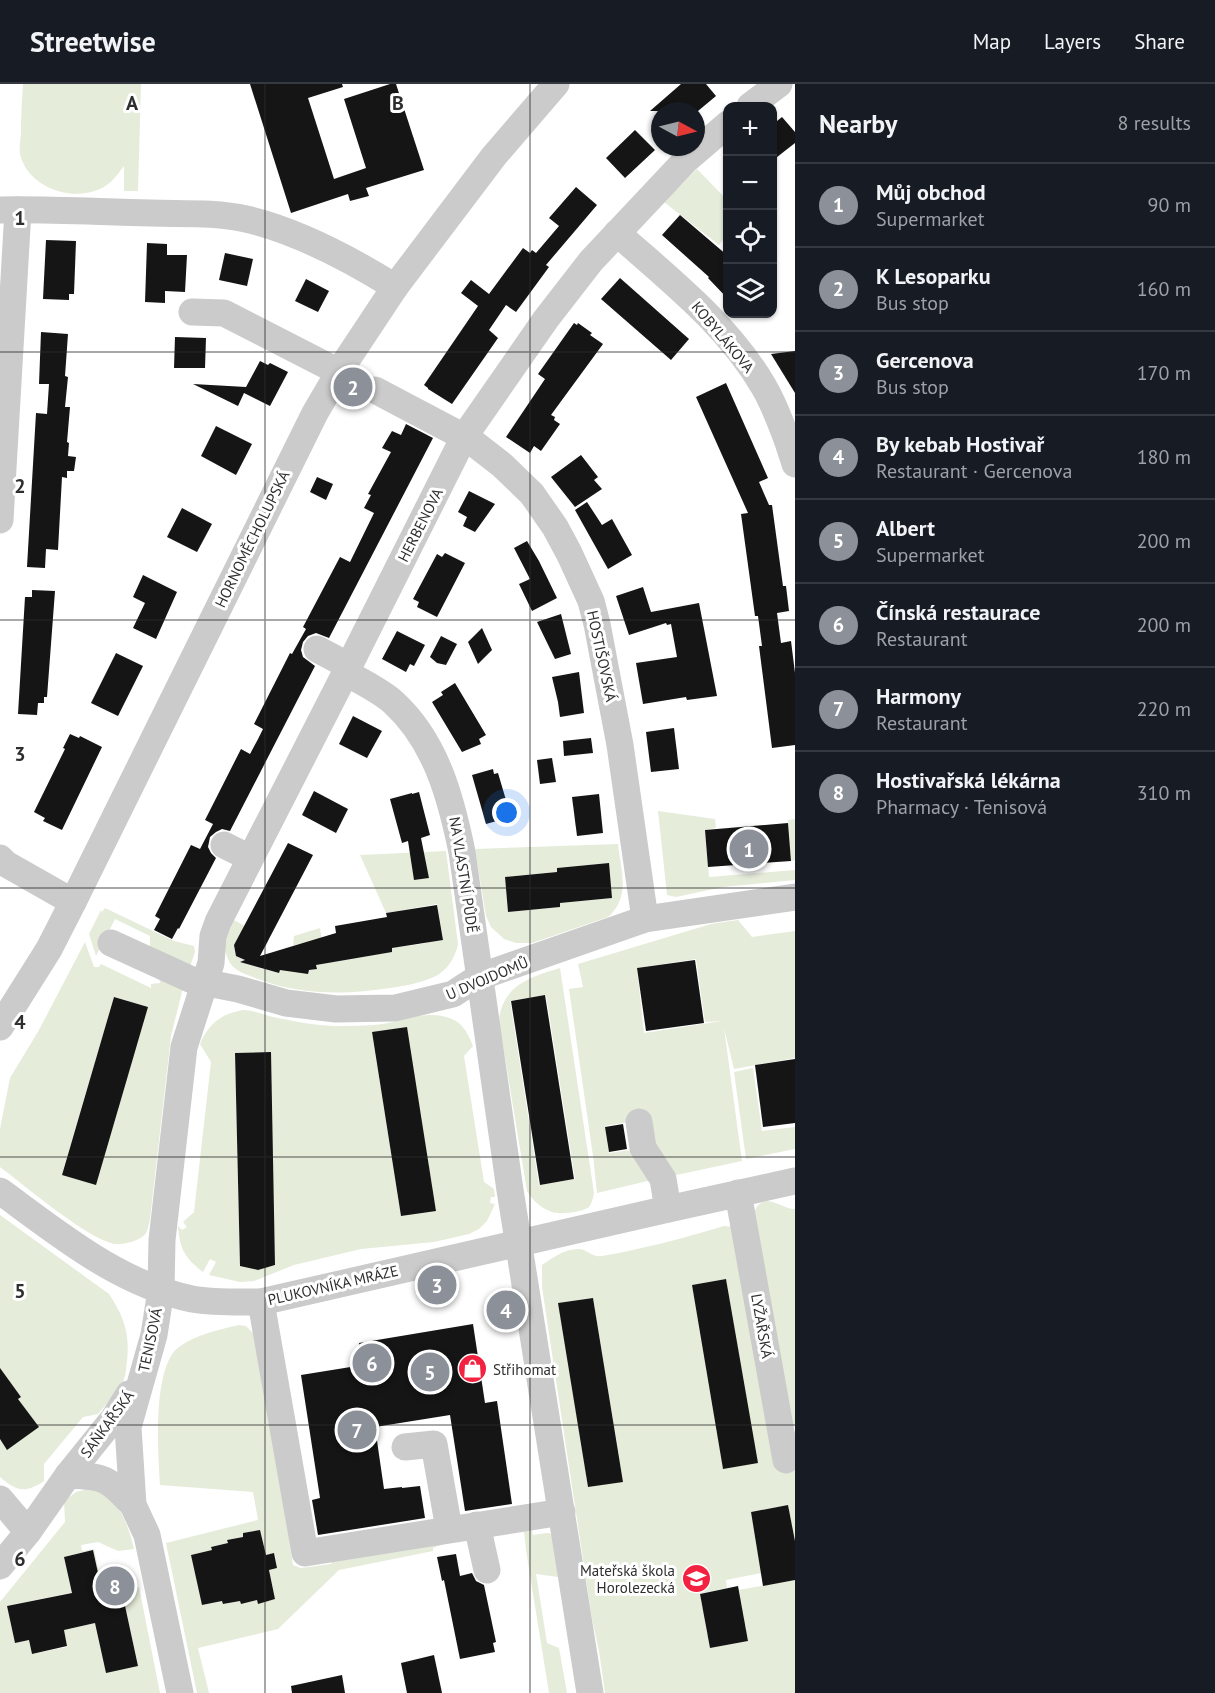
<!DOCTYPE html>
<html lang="en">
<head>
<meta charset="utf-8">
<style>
  body { margin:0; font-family:"PT Sans",sans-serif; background:#242831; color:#f1f3f6 }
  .controls { position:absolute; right:18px; top:18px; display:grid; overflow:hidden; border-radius:12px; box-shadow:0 2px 4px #0004 }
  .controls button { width:54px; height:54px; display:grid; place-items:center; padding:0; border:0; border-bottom:2px solid #363941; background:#171b24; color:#f1f3f6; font:30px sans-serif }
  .compass { position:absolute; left:651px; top:18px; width:54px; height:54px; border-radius:50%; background:#171b24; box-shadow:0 2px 4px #0004; rotate:97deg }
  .you { position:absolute; left:507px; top:729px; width:21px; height:21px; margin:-15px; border:4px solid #fff; border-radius:50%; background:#1a73e8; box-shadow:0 0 0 9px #1a73e833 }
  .badge { display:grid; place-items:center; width:39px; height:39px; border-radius:50%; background:#8c9099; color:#fff; font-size:20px; font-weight:700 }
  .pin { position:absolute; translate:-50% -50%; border:3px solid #fff; box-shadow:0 2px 6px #0006 }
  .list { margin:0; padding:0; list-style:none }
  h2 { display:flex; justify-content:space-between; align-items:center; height:78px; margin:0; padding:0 24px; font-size:26px }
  h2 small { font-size:20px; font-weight:400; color:#9ea1a6 }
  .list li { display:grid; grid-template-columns:39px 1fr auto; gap:18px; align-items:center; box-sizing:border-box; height:84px; padding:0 24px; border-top:2px solid #363941 }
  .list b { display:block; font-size:22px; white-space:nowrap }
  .list p { margin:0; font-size:20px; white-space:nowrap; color:#9ea1a6 }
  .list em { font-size:20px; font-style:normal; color:#9ea1a6 }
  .icon { flex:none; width:33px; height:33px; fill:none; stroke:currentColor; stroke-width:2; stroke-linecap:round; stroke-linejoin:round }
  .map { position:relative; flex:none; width:795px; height:1609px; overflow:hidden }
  header { display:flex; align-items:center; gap:36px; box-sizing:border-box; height:84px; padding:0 30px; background:#171b24; border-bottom:2px solid #363941 }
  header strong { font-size:28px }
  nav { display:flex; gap:33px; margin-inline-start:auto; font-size:21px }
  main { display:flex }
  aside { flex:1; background:#171b24 }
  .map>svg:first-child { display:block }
</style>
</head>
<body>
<header>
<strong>Streetwise</strong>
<nav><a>Map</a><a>Layers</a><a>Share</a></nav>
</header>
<main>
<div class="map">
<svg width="795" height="1609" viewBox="0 0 795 1609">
  <rect width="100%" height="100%" fill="#fff"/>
  <g fill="#e5ecda" fill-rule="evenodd">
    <path d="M23 0H141L138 107H124V82C117 91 111 100 100 105 72 118 28 104 20 70 19 63 21 54 21 47 21 31 22 16 23 0Z"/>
    <path d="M697 85 727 116V150L719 161 664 118Z"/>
    <path d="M658 727 715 735 716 744 705 746 709 793 795 786V796L723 803 676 813 667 811Z"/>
    <path d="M795 735V776L791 777 788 736Z"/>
    <path d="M618 760C621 788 631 812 608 833L532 859H516L504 855 491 843 486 832 475 765ZM608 779 612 814 560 819V823L508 828 505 793 557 788V784Z"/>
    <path d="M446 767 458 860C455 874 448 886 434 893 420 899 405 902 390 904 346 911 299 911 258 895 248 891 236 888 230 879 221 864 225 850 232 835L269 855 267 862 241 848 234 862 238 864 237 872 256 883 278 889 280 885 309 886 317 884 312 857 293 862 294 852 320 844 324 868 362 873 392 867 391 864 422 860 443 854 437 820 386 829 360 771ZM425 777 429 794 414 796Z"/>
    <path d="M105 824 174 857 194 862 195 868 184 900 171 952 150 1135C149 1139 148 1145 146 1149 142 1156 124 1161 116 1160 91 1158 23 1100 0 1083V1045L10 994 39 946 85 858 94 883H99L101 880 151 904V900L160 899 159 889 150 885V852L115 835 96 872 89 850 101 826 102 828ZM114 913 148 923 62 1091V1090Z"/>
    <path d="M738 836 752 853 795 847V974L734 985 724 944 742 1077 667 1093 641 1036 605 1042 609 1069 638 1065 656 1095 597 1109 593 1072 569 905 583 903 578 880 711 840ZM696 875 705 938 722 937 644 949 637 884Z"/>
    <path d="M560 884 594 1109C593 1114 592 1119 589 1123 583 1128 559 1131 552 1128 541 1124 533 1117 527 1107L499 937C502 901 531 893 560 884ZM546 911 575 1095 539 1101 510 917Z"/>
    <path d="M243 926C255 926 266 932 278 934 296 938 315 941 333 942 350 942 367 942 383 940 403 937 422 928 442 932 461 936 466 945 473 962L464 972 484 1098 494 1105 495 1113H491L490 1119 495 1120 487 1137 479 1145 469 1150 434 1158 361 1165 294 1181 254 1197 240 1198 209 1191 216 1178 210 1175 203 1188C185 1174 180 1166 178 1142L182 1146 187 1143 183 1138 194 1128 211 978 200 960C209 939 221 930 243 926ZM406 943 436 1126 401 1132 372 949ZM270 968 275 1182 262 1181V1185L258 1186 253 1185 252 1181 240 1182 235 969Z"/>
    <path d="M753 984 762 1047 795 1043V1065L746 1075 734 988Z"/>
    <path d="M765 1117C777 1117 787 1126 795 1125V1343L788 1338 754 1128 758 1121Z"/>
    <path d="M0 1131 109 1210C124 1233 130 1249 127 1277 126 1283 126 1290 124 1295 119 1308 107 1319 98 1330L83 1333 44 1380V1397C25 1410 16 1407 0 1393V1355L7 1365 38 1343 18 1315 21 1313 0 1286Z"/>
    <path d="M724 1142 733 1143 795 1375V1457L788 1421 751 1428 761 1489 726 1496 727 1504 700 1510 710 1564 748 1557 738 1506 795 1496V1609H605L599 1567 592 1535 542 1203V1181C552 1174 566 1164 580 1165 588 1166 593 1174 602 1172 643 1165 684 1154 724 1142ZM726 1195 757 1378 723 1384 692 1201ZM593 1214 623 1397 588 1403 559 1219Z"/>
    <path d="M239 1241 246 1242 253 1249 270 1332 293 1481 301 1484 331 1480 333 1474 451 1457 433 1464V1467L339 1486 278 1545 198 1564 209 1609H197L166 1459 258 1436 253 1408 160 1401C158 1370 152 1282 179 1263 197 1250 218 1246 239 1241ZM260 1446 266 1471 275 1470 277 1484 269 1486 275 1515 258 1519 257 1516 241 1520 240 1517 224 1520 222 1517 203 1521 192 1471 212 1466 211 1463 228 1459 227 1456 243 1453V1449Z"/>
    <path d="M88 1405C118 1409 128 1440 134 1465L118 1467 98 1458 81 1461 82 1467 94 1465 101 1497 121 1492 124 1507 139 1503 160 1609H0V1518L65 1438 64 1417 76 1408ZM93 1466 100 1498 119 1495 138 1582 95 1539 64 1546 67 1563 32 1570 29 1556 15 1559 7 1522 84 1506 71 1504 64 1473Z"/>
    <path d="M531 1442 533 1451 547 1449 552 1450 566 1494 536 1490 547 1559 559 1564 567 1609H549L526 1466 524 1447Z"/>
  </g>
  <g fill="#151515">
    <path d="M250 0H342L343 3 308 14 334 95 366 84 344 15 390 0H396L424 86 366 104 369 112 350 117 348 110 291 129Z"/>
    <path d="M681 0H706L716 12 698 27H650Z"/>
    <path d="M782 33 795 48V59L772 77V41Z"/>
    <path d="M635 46 655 66 625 94 606 74Z"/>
    <path d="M576 103 597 121 546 181 549 183 516 228 506 221 489 246 498 254 452 320 428 305V304L424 301 478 222 461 209 471 196 489 210 523 164 530 169 532 166 536 169 559 142 549 134Z"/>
    <path d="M680 131 728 172V215L708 194 709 193 662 151Z"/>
    <path d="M46 156 76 157 74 210H69V216L43 215Z"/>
    <path d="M147 159 167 160V171H187L185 208 165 207V219L145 218Z"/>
    <path d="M225 169 253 175 247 202 219 196Z"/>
    <path d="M620 194 689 255 671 276 601 215Z"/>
    <path d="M306 195 329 207 318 228 295 217Z"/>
    <path d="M574 239 577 241 578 239 592 249 590 251 603 260 551 331 555 333 554 336 560 340 541 367 534 362 530 369 506 353 545 295 538 290Z"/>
    <path d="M41 248 68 250 65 292 68 293 65 323H70L67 358 69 359 68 372 76 373 74 387H67V394L62 393 58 466 46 465 45 484 27 483 36 329 47 330 49 300H39Z"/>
    <path d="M175 253 206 254 205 284H174Z"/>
    <path d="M795 267V309L771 270Z"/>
    <path d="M260 277 268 281 270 279 288 288 270 322 244 309 238 322 193 300 246 303Z"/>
    <path d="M726 299 768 394 759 398 769 421H772L783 502H786L789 527 777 529 781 559 791 557 795 589V661L772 664 759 562H762L758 532H755L741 430 748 429 696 313Z"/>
    <path d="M406 340 433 354 329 554 316 549 308 552 303 558 301 566 303 573 315 582 230 747 222 745 216 748 210 753 208 763 211 769 216 774 179 845 178 844 172 855 154 846 160 835 155 832 191 761 200 765 213 740 205 736 241 665 250 670 257 657 263 645 254 640 290 569 292 570 306 545 303 543 340 473 350 478 374 429 364 424 371 411 368 410 391 368 382 364 392 347 401 351Z"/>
    <path d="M216 342 252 360 236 391 201 372Z"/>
    <path d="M581 371 598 393 594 396 602 405 575 423 551 393Z"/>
    <path d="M317 393 333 400 326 416 310 408Z"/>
    <path d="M469 407 495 420 475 448 463 442 467 433 458 428Z"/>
    <path d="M587 418 602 441 612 435 632 471 608 485 575 426Z"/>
    <path d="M182 424 212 440 197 468 167 453Z"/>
    <path d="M527 457 539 477 557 514 532 527 519 500 530 495 514 464Z"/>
    <path d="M445 469 465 479 437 533 417 523 419 518 413 515 437 470 442 473Z"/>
    <path d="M143 491 177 508 156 555 133 544 145 519 133 513Z"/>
    <path d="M643 503 651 528 699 519 717 612 687 616 686 613 643 620 636 579 677 573 671 540 667 541 666 539 629 551 616 512Z"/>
    <path d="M32 506 55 507 47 613H44V619H38L37 631 18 630 25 513H32Z"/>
    <path d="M561 530 571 570 555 575 537 538Z"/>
    <path d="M482 544 492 566 478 580 468 558Z"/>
    <path d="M397 547 425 561 414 582 410 580 406 588 382 575Z"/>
    <path d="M441 552 457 560 446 581 437 579 430 573Z"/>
    <path d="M116 569 143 582 118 632 91 619Z"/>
    <path d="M579 588 584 629 560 633 558 618 552 593Z"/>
    <path d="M455 599 486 651 479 655 481 660 462 668 432 618 443 611 441 608Z"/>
    <path d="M353 632 382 647 367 674 339 660Z"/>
    <path d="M674 644 679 685 651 688 646 648Z"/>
    <path d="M70 650 79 654 80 652 102 663 62 746 43 737 45 734 34 728 65 665 63 664Z"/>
    <path d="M591 654 593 669 564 672 563 657Z"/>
    <path d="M552 674 556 698 540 700 537 676Z"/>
    <path d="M493 685 494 690 498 689 511 733 486 740 472 691Z"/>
    <path d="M314 707 348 725 336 749 302 731Z"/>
    <path d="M419 708 430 751 421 754 429 794 414 796 408 757 402 759 390 715 412 709V710Z"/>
    <path d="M599 710 603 749 577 752 572 713Z"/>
    <path d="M788 739 791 777 708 783 705 746Z"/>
    <path d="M288 759 313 771 260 872 336 849 335 842 387 833 386 829 437 821 443 856 392 864V868L316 881 317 885 309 886 308 890 280 886 279 889 240 878 245 876 236 872 234 861Z"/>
    <path d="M609 779 612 814 560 819V823L508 828 505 793 557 788V784Z"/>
    <path d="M695 876 704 939 646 947 637 884Z"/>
    <path d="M545 911 574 1095 540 1101 511 917Z"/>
    <path d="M114 913 148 923 96 1101 62 1091Z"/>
    <path d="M407 943 436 1127 401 1132 372 948Z"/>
    <path d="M271 968 275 1181 258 1186 240 1182 235 969Z"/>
    <path d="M795 975V1039L763 1043 755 981Z"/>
    <path d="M623 1040 627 1065 609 1068 605 1043Z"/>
    <path d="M726 1195 758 1379 723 1385 692 1201Z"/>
    <path d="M593 1214 623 1398 588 1403 558 1219Z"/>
    <path d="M473 1240 485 1319 497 1317 512 1420 465 1427 450 1331 375 1343 384 1405 402 1403V1404L420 1402 425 1434 318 1451 312 1416 320 1414 301 1291 363 1281 359 1259Z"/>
    <path d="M0 1284 21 1313 18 1315 39 1343 7 1366 0 1355Z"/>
    <path d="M788 1421 795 1457V1496L763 1502 751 1428Z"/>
    <path d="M260 1446 266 1471 274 1469 277 1484 269 1486 275 1515 258 1520 257 1516 241 1520 240 1517 223 1520 222 1517 202 1521 191 1471 212 1466 211 1463 228 1459 227 1456 243 1453V1449Z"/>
    <path d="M93 1466 100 1498 119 1494 138 1582 106 1589 95 1539 64 1546 67 1562 32 1570 29 1556 15 1559 7 1522 72 1509 64 1473Z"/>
    <path d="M456 1470 460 1492 472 1489 476 1497 484 1501 496 1558 493 1559 495 1568 460 1575 444 1496 442 1497 437 1473Z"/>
    <path d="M738 1502 748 1557 710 1564 700 1510Z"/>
    <path d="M434 1571 442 1609H407L401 1579Z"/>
    <path d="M342 1591 345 1609H292L291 1602Z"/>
  </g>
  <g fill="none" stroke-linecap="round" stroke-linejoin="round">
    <g stroke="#cbcbcb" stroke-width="27">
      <path d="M750 22 779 0"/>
      <path d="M0 126C50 125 100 128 151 129 182 130 215 128 246 135 298 147 350 175 395 203"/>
      <path d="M617 149C670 196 728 241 764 303 774 320 781 339 788 358 790 365 793 373 795 380"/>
      <path d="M192 228 224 229 339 288"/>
      <path d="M375 306 464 353 475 360 502 381 532 410 555 443 569 469 591 517 597 540 620 661 645 835"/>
      <path d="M0 436 18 126"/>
      <path d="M317 565 349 582"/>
      <path d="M346 589C362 598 379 606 393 618 436 657 451 714 462 768L510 1106 590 1609"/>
      <path d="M224 761 250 774"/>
      <path d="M0 774 6 780 73 818"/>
      <path d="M111 859 192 896 238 905 286 919 336 925 395 924 453 910 479 893 645 835 795 813"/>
      <path d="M0 943 49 865 73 818 315 329 342 283 395 203 494 72 556 0"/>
      <path d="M639 1038 643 1064 663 1095 668 1125"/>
      <path d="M0 1107C59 1150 119 1200 192 1215 215 1219 238 1218 261 1218L668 1125 795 1097"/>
      <path d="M738 1109 786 1376"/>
      <path d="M261 1218 305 1469 562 1428"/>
      <path d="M405 1363 434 1360 449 1445"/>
      <path d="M68 1391C106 1393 106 1393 133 1421"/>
      <path d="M0 1415 28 1448"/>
      <path d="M477 1441 487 1486"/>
      <path d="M0 1482 28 1448 68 1391 114 1334 129 1310"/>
      <path d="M180 1609 147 1451 133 1421 128 1343 154 1251 161 1206 162 1156 184 963 211 879 213 852 218 838 349 582 464 353 546 235 591 177 686 76 728 40"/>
    </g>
  </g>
  <path fill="none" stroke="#2e2e2e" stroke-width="1.5" stroke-opacity="0.55" d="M265 0V1609M530 0V1609M0 268H795M0 536H795M0 804H795M0 1073H795M0 1341H795"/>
  <defs>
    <symbol id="shop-disc" viewBox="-11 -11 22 22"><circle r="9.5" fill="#f22240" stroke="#fff"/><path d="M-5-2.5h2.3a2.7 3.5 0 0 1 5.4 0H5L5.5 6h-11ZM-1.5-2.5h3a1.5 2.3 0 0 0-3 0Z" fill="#fff"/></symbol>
    <symbol id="school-disc" viewBox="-11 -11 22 22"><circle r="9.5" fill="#f22240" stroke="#fff"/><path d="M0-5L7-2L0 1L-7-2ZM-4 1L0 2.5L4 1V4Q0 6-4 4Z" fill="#fff"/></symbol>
  </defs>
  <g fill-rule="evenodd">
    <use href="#shop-disc" x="456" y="1268" width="33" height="33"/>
    <use href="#school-disc" x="680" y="1478" width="33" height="33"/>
  </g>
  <g text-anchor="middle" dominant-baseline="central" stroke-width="6" stroke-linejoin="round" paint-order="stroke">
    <g font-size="15" fill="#2e2e2e" stroke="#fff">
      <text transform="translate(723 253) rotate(50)">KOBYLÁKOVA</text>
      <text transform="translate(420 441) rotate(-63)">HERBENOVA</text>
      <text transform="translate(252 455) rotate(-64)">HORNOMĚCHOLUPSKÁ</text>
      <text transform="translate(602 572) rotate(78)">HOSTIŠOVSKÁ</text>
      <text transform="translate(464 791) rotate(81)">NA VLASTNÍ PŮDĚ</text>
      <text transform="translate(487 894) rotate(-23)">U DVOJDOMŮ</text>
      <text transform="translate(333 1201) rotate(-13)">PLUKOVNÍKA MRÁZE</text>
      <text transform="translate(762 1242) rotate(80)">LYŽAŘSKÁ</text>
      <text transform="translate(150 1256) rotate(-78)">TENISOVÁ</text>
      <text transform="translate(107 1340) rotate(-54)">SÁŇKAŘSKÁ</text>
    </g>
    <g font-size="15" fill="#2e2e2e" stroke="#fff" text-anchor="start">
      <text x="493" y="1285">Střihomat</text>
      <text x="675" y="1486" text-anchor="end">Mateřská škola<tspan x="675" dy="17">Horolezecká</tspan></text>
    </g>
  </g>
  <g font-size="20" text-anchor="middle" font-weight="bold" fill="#2e2e2e" stroke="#fff" stroke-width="6" stroke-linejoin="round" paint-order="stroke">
    <text x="132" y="26">A</text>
    <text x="398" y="26">B</text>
    <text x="20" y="141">1</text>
    <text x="20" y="409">2</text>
    <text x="20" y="677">3</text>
    <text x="20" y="945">4</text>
    <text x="20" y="1214">5</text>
    <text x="20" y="1482">6</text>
  </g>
</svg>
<div class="controls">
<button>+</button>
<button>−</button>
<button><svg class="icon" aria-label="locate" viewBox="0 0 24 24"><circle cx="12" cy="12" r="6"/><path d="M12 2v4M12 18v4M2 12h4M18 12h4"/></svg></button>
<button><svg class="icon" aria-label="layers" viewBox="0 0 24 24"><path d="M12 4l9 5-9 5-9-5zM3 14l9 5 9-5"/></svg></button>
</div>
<svg class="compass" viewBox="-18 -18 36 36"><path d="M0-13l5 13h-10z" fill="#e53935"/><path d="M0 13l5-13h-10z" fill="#9ea1a6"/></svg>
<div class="you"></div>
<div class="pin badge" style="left:749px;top:765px">1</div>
<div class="pin badge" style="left:353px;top:303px">2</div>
<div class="pin badge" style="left:437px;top:1201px">3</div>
<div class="pin badge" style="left:506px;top:1226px">4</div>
<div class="pin badge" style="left:430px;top:1288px">5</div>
<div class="pin badge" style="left:372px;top:1279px">6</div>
<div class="pin badge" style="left:357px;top:1346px">7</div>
<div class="pin badge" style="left:115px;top:1502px">8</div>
</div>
<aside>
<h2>Nearby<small>8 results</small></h2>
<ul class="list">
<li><span class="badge">1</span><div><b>Můj obchod</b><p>Supermarket</p></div><em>90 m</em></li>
<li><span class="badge">2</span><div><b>K Lesoparku</b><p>Bus stop</p></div><em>160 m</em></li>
<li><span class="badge">3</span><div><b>Gercenova</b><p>Bus stop</p></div><em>170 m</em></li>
<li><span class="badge">4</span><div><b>By kebab Hostivař</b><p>Restaurant · Gercenova</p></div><em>180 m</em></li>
<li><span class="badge">5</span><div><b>Albert</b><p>Supermarket</p></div><em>200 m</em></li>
<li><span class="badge">6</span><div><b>Čínská restaurace</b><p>Restaurant</p></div><em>200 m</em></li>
<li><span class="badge">7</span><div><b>Harmony</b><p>Restaurant</p></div><em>220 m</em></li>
<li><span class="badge">8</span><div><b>Hostivařská lékárna</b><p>Pharmacy · Tenisová</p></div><em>310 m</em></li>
</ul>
</aside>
</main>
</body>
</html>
